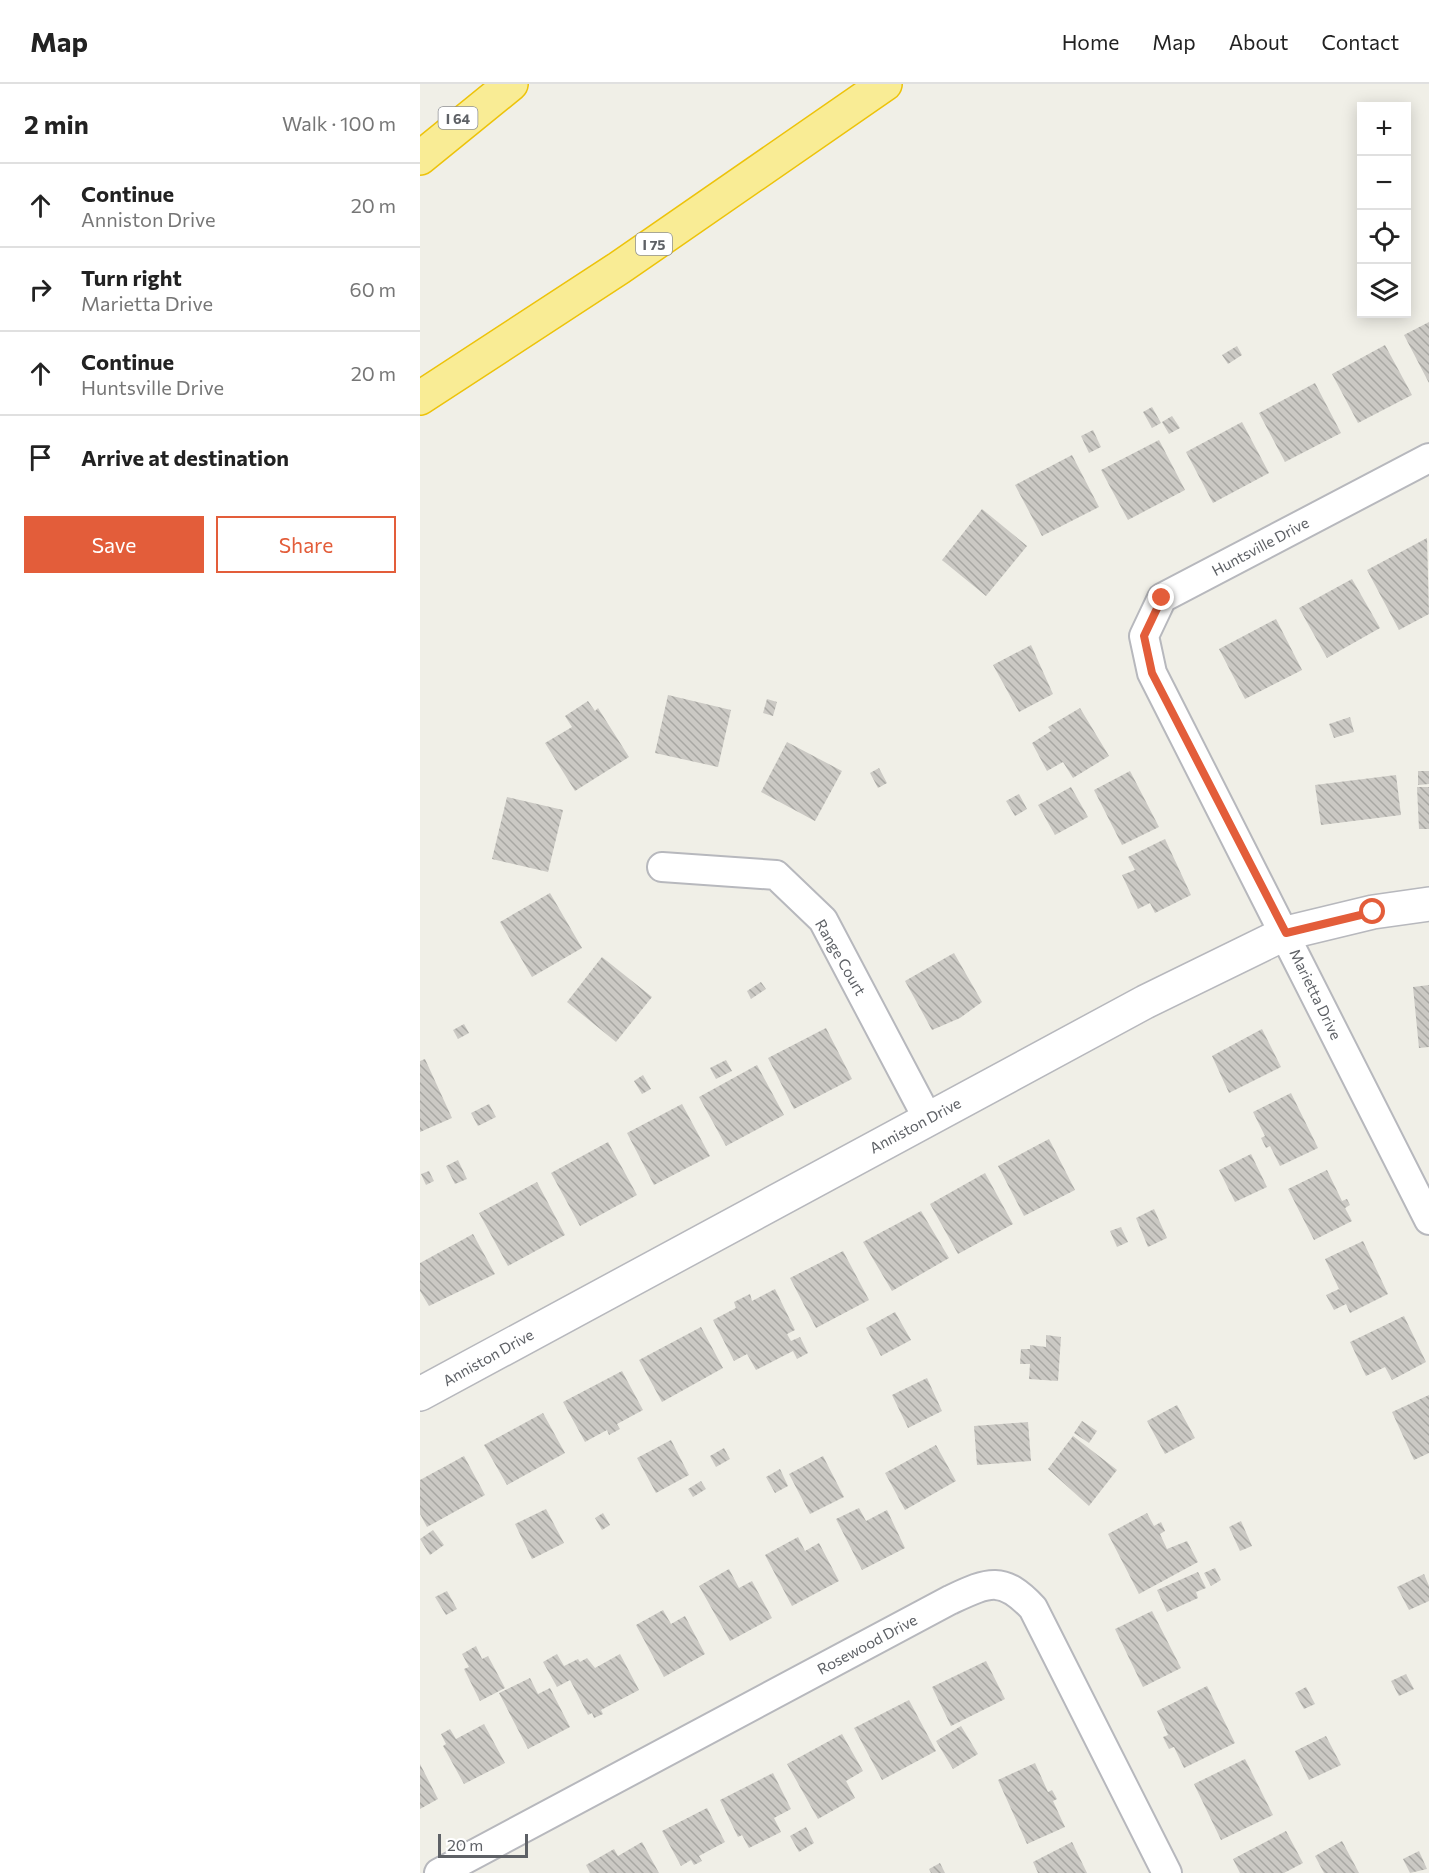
<!DOCTYPE html>
<html lang="en">
<head>
<meta charset="utf-8">
<style>
  body { margin:0; font-family:Commissioner,sans-serif; background:#f2f2f2; color:#222 }
  .controls { position:absolute; right:18px; top:18px; display:grid; overflow:hidden; border-radius:0px; box-shadow:0 3px 15px #0003 }
  .controls button { width:54px; height:54px; display:grid; place-items:center; padding:0; border:0; border-bottom:2px solid #e0e0e0; background:#fff; color:#222; font:30px sans-serif }
  .scale { position:absolute; left:18px; bottom:15px; width:90px; box-sizing:border-box; padding-left:6px; border:3px solid #5e6166; border-top:0; font-size:16px; line-height:21px; white-space:nowrap; color:#5e6166; -webkit-text-stroke:4px #fff; paint-order:stroke }
  .stop { position:absolute; width:18px; height:18px; margin:-14px; border:4px solid #e35d3a; border-radius:50%; background:#fff }
  .stop.end { background:#e35d3a; border-color:#fff; box-shadow:0 2px 6px #0008 }
  .list { margin:0; padding:0; list-style:none }
  h2 { display:flex; justify-content:space-between; align-items:center; height:78px; margin:0; padding:0 24px; font-size:26px }
  h2 small { font-size:20px; font-weight:400; color:#767676 }
  .list li { display:grid; grid-template-columns:39px 1fr auto; gap:18px; align-items:center; box-sizing:border-box; height:84px; padding:0 24px; border-top:2px solid #e0e0e0 }
  .list b { display:block; font-size:22px; white-space:nowrap }
  .list p { margin:0; font-size:20px; white-space:nowrap; color:#767676 }
  .list em { font-size:20px; font-style:normal; color:#767676 }
  .actions { display:flex; gap:12px; padding:18px 24px }
  .actions a { flex:1; padding:14px 0; border:2px solid #e35d3a; border-radius:0px; text-align:center; font-size:21px; color:#e35d3a }
  .actions .main { background:#e35d3a; color:#fff }
  .icon { flex:none; width:33px; height:33px; fill:none; stroke:currentColor; stroke-width:2; stroke-linecap:round; stroke-linejoin:round }
  .map { position:relative; flex:none; width:1009px; height:1789px; overflow:hidden }
  header { display:flex; align-items:center; gap:36px; box-sizing:border-box; height:84px; padding:0 30px; background:#fff; border-bottom:2px solid #e0e0e0 }
  header strong { font-size:28px }
  nav { display:flex; gap:33px; margin-inline-start:auto; font-size:21px }
  main { display:flex }
  aside { flex:1; background:#fff }
  .map>svg:first-child { display:block }
</style>
</head>
<body>
<header>
<strong>Map</strong>
<nav><a>Home</a><a>Map</a><a>About</a><a>Contact</a></nav>
</header>
<main>
<aside>
<h2>2 min<small>Walk · 100 m</small></h2>
<ul class="list">
<li><svg class="icon" aria-label="ahead" viewBox="0 0 24 24"><path d="M12 20V5M6 11l6-6 6 6"/></svg><div><b>Continue</b><p>Anniston Drive</p></div><em>20 m</em></li>
<li><svg class="icon" aria-label="right" viewBox="0 0 24 24"><path d="M7 20v-9h11M14 6l5 5-5 5"/></svg><div><b>Turn right</b><p>Marietta Drive</p></div><em>60 m</em></li>
<li><svg class="icon" aria-label="ahead" viewBox="0 0 24 24"><path d="M12 20V5M6 11l6-6 6 6"/></svg><div><b>Continue</b><p>Huntsville Drive</p></div><em>20 m</em></li>
<li><svg class="icon" aria-label="arrive" viewBox="0 0 24 24"><path d="M6 21V4h12l-3 4 3 4H6"/></svg><div><b>Arrive at destination</b></div></li>
</ul>
<div class="actions"><a class="main">Save</a><a>Share</a></div>
</aside>
<div class="map">
<svg width="1009" height="1789" viewBox="0 0 1009 1789">
  <defs>
    <pattern id="building-back-hatch" width="6" height="6" patternUnits="userSpaceOnUse" patternTransform="scale(1.5)"><rect width="6" height="6" fill="#cbc9c4"/><path d="M-1 5l2 2M0 0l6 6M5-1l2 2" fill="none" stroke="#a8a7a3"/></pattern>
  </defs>
  <rect width="100%" height="100%" fill="#f0efe7"/>
  <g fill="url(#building-back-hatch)">
    <path d="M1009 238V299L984 251Z"/>
    <path d="M965 261 992 311 938 339 912 290Z"/>
    <path d="M817 262 822 271 808 280 802 271Z"/>
    <path d="M895 299 921 349 865 378 839 329Z"/>
    <path d="M732 323 741 339 732 344 723 328Z"/>
    <path d="M752 332 760 344 749 350 742 338Z"/>
    <path d="M822 338 849 389 793 419 766 368Z"/>
    <path d="M673 346 681 363 669 369 661 352Z"/>
    <path d="M739 356 765 406 708 436 681 386Z"/>
    <path d="M652 371 679 423 622 452 595 401Z"/>
    <path d="M562 425 607 462 566 512 522 476Z"/>
    <path d="M1007 454 1009 530 979 546 947 486Z"/>
    <path d="M932 495 960 544 907 574 879 524Z"/>
    <path d="M856 535 882 586 825 615 799 565Z"/>
    <path d="M611 561 633 610 599 628 573 581Z"/>
    <path d="M248 611 311 626 298 683 235 669Z"/>
    <path d="M347 615 357 618 353 632 343 629Z"/>
    <path d="M168 617 175 627 178 624 209 673 155 707 125 659 152 643 145 632Z"/>
    <path d="M660 624 689 672 653 694 643 678 627 687 612 659 631 647 628 643Z"/>
    <path d="M930 633 934 648 914 654 909 640Z"/>
    <path d="M367 658 422 687 395 737 341 708Z"/>
    <path d="M459 684 467 699 458 704 450 689Z"/>
    <path d="M710 687 739 743 702 761 674 706Z"/>
    <path d="M998 687H1009V700L998 701Z"/>
    <path d="M976 691 981 731 901 741 895 701Z"/>
    <path d="M651 703 668 733 635 751 618 721Z"/>
    <path d="M997 703H1009V745H999Z"/>
    <path d="M599 710 607 725 595 732 586 717Z"/>
    <path d="M87 713 143 726 128 788 72 775Z"/>
    <path d="M745 755 771 811 735 829 730 819 718 825 702 791 715 786 708 773Z"/>
    <path d="M130 809 162 864 112 893 80 838Z"/>
    <path d="M534 869 562 918 540 934 512 946 485 897Z"/>
    <path d="M182 873 232 913 196 958 147 918Z"/>
    <path d="M341 898 346 905 331 915 327 907Z"/>
    <path d="M1009 901V963L999 964 993 903Z"/>
    <path d="M44 940 49 949 38 955 33 946Z"/>
    <path d="M406 944 432 995 374 1025 348 974Z"/>
    <path d="M842 945 861 983 809 1009 792 972Z"/>
    <path d="M5 975 32 1034 0 1048V977Z"/>
    <path d="M306 976 312 987 296 995 290 984Z"/>
    <path d="M337 981 364 1031 306 1062 279 1013Z"/>
    <path d="M223 991 231 1005 222 1010 214 997Z"/>
    <path d="M871 1009 898 1064 860 1082 850 1062 846 1064 841 1054 845 1052 833 1028Z"/>
    <path d="M69 1020 76 1033 58 1042 51 1029Z"/>
    <path d="M262 1020 290 1072 234 1101 207 1049Z"/>
    <path d="M629 1055 655 1106 604 1132 578 1082Z"/>
    <path d="M188 1058 217 1111 160 1142 131 1089Z"/>
    <path d="M831 1070 847 1103 815 1118 799 1086Z"/>
    <path d="M38 1076 47 1095 35 1100 26 1082Z"/>
    <path d="M907 1086 922 1117 927 1115 930 1121 925 1124 932 1137 894 1156 868 1105Z"/>
    <path d="M9 1087 14 1097 6 1101 1 1090Z"/>
    <path d="M565 1089 593 1140 538 1170 510 1120Z"/>
    <path d="M117 1098 145 1151 88 1182 59 1129Z"/>
    <path d="M734 1125 747 1154 728 1163 716 1134Z"/>
    <path d="M501 1127 529 1174 472 1207 443 1158Z"/>
    <path d="M701 1143 708 1158 697 1163 690 1147Z"/>
    <path d="M53 1150 75 1190 9 1222 0 1207V1179Z"/>
    <path d="M943 1157 968 1210 930 1229 926 1220 914 1226 906 1211 919 1205 905 1175Z"/>
    <path d="M423 1167 449 1216 396 1244 370 1194Z"/>
    <path d="M355 1205 375 1246 367 1250 371 1257 380 1253 388 1269 377 1275 373 1267 336 1286 327 1270 314 1277 293 1236 316 1224 314 1218 330 1210 332 1217Z"/>
    <path d="M475 1228 491 1256 461 1272 446 1244Z"/>
    <path d="M984 1232 1006 1278 972 1296 965 1283 946 1292 930 1258Z"/>
    <path d="M281 1243 303 1284 242 1318 219 1276Z"/>
    <path d="M626 1251 641 1253 638 1297 609 1295 610 1280H600L601 1265H610V1261L626 1263Z"/>
    <path d="M202 1287 223 1326 197 1340 200 1345 189 1351 187 1346 165 1358 143 1318Z"/>
    <path d="M507 1294 522 1327 488 1344 472 1311Z"/>
    <path d="M1009 1311V1369L994 1376 972 1328Z"/>
    <path d="M757 1321 775 1354 745 1370 727 1337Z"/>
    <path d="M123 1329 145 1369 87 1401 64 1361Z"/>
    <path d="M662 1337 677 1347 669 1359 654 1349Z"/>
    <path d="M608 1338 611 1377 557 1381 554 1342Z"/>
    <path d="M653 1352 697 1386 669 1422 628 1385Z"/>
    <path d="M251 1356 269 1391 236 1409 217 1374Z"/>
    <path d="M516 1361 536 1397 485 1426 465 1389Z"/>
    <path d="M304 1364 310 1375 296 1383 290 1372Z"/>
    <path d="M44 1372 65 1411 7 1443 0 1430V1396Z"/>
    <path d="M403 1372 424 1413 390 1430 369 1390Z"/>
    <path d="M360 1385 368 1402 355 1409 346 1393Z"/>
    <path d="M281 1397 286 1405 273 1413 268 1405Z"/>
    <path d="M439 1424 446 1437 467 1426 485 1464 442 1486 416 1435Z"/>
    <path d="M126 1425 144 1459 112 1475 95 1440Z"/>
    <path d="M183 1429 190 1441 182 1446 175 1434Z"/>
    <path d="M727 1429 734 1442 741 1438 745 1447 740 1450 747 1465 767 1457 778 1478 719 1510 688 1450Z"/>
    <path d="M821 1437 832 1462 820 1467 809 1443Z"/>
    <path d="M13 1446 24 1461 10 1471 0 1455Z"/>
    <path d="M378 1453 385 1467 399 1459 419 1497 372 1522 345 1471Z"/>
    <path d="M795 1484 801 1496 791 1502 784 1489Z"/>
    <path d="M309 1485 319 1504 332 1497 352 1534 310 1557 279 1502Z"/>
    <path d="M778 1488 786 1504 776 1508 778 1514 747 1528 737 1506Z"/>
    <path d="M1004 1490 1009 1502V1517L989 1526 977 1503Z"/>
    <path d="M27 1507 37 1525 26 1531 15 1513Z"/>
    <path d="M243 1526 251 1540 265 1532 285 1570 244 1593 216 1541Z"/>
    <path d="M732 1527 761 1584 723 1603 695 1545Z"/>
    <path d="M56 1562 62 1575 68 1572 85 1604 60 1617 44 1585 49 1583 42 1570Z"/>
    <path d="M137 1570 144 1582 158 1575 160 1578 167 1574 175 1584 200 1570 219 1606 181 1626 183 1630 174 1634 172 1629 168 1631 150 1596 137 1603 123 1578Z"/>
    <path d="M566 1577 585 1615 531 1642 512 1603Z"/>
    <path d="M986 1590 994 1605 979 1612 971 1597Z"/>
    <path d="M110 1594 118 1610 130 1604 150 1643 108 1665 79 1609Z"/>
    <path d="M787 1602 815 1659 764 1684 754 1663 749 1665 743 1653 748 1651 737 1627Z"/>
    <path d="M886 1603 895 1620 884 1625 875 1609Z"/>
    <path d="M489 1616 516 1667 462 1696 434 1644Z"/>
    <path d="M64 1640 85 1679 44 1700 23 1662 26 1660 21 1650 30 1645 36 1655Z"/>
    <path d="M541 1642 558 1670 533 1685 516 1657Z"/>
    <path d="M422 1650 443 1687 426 1697 435 1714 398 1735 367 1680Z"/>
    <path d="M906 1652 921 1681 889 1696 875 1667Z"/>
    <path d="M825 1675 853 1731 801 1756 774 1700Z"/>
    <path d="M615 1679 628 1708 632 1706 637 1715 633 1717 645 1743 607 1760 578 1696Z"/>
    <path d="M0 1680 18 1715 0 1725Z"/>
    <path d="M353 1689 371 1725 354 1734 361 1748 329 1764 322 1751 318 1753 300 1716Z"/>
    <path d="M287 1724 305 1758 279 1772 282 1777 274 1781 271 1776 261 1782 242 1747Z"/>
    <path d="M386 1743 394 1759 379 1768 370 1752Z"/>
    <path d="M866 1747 883 1779 864 1789H820L813 1775Z"/>
    <path d="M922 1757 939 1789H904L895 1772Z"/>
    <path d="M222 1758 239 1789H170L166 1781 194 1765 198 1772Z"/>
    <path d="M652 1758 667 1789H618L613 1778Z"/>
    <path d="M999 1767 1007 1785 990 1789 983 1775Z"/>
    <path d="M520 1779 525 1789H511L509 1785Z"/>
  </g>
  <g fill="none" stroke-linecap="round" stroke-linejoin="round">
    <defs>
      <g id="minor">
        <path d="M1009 374 742 514 724 552 732 589 1009 1136"/>
        <path d="M242 783 356 791 403 836 508 1035"/>
        <path d="M19 1789 530 1516C569 1498 582 1491 613 1524L747 1789"/>
      </g>
      <path id="tertiary" d="M0 1310 725 918 866 849 953 828 1009 820"/>
      <g id="motorway">
        <path d="M0 74 91 0"/>
        <path d="M0 314 199 184 465 0"/>
      </g>
    </defs>
    <use href="#minor" stroke="#b7b8bd" stroke-width="32"/>
    <use href="#tertiary" stroke="#b7b8bd" stroke-width="36"/>
    <use href="#motorway" stroke="#edc30a" stroke-width="36"/>
    <use href="#minor" stroke="#fff" stroke-width="28"/>
    <use href="#tertiary" stroke="#fff" stroke-width="33"/>
    <use href="#motorway" stroke="#f9ec95" stroke-width="33"/>
  </g>
  <g fill="none" stroke-linecap="round" stroke-linejoin="round">
    <path stroke="#e35d3a" stroke-width="8" d="M742 514 724 552 732 589 866 849 953 828"/>
  </g>
  <g text-anchor="middle" dominant-baseline="central" stroke-width="4.5" stroke-linejoin="round" paint-order="stroke">
    <g fill="#fff" stroke="#8e9094" stroke-width="1.5">
      <rect x="18.5" y="23" width="39" height="22" rx="4.5"/>
      <rect x="216" y="149" width="36" height="22" rx="4.5"/>
    </g>
    <g font-size="14" font-weight="bold" fill="#5e6166">
      <text x="38" y="34">I 64</text>
      <text x="234" y="160">I 75</text>
    </g>
    <g font-size="15" fill="#5e6166" stroke="#fff">
      <text transform="translate(840 462) rotate(-28)">Huntsville Drive</text>
      <text transform="translate(421 873) rotate(60)">Range Court</text>
      <text transform="translate(896 910) rotate(64)">Marietta Drive</text>
      <text transform="translate(495 1041) rotate(-28)">Anniston Drive</text>
      <text transform="translate(68 1273) rotate(-29)">Anniston Drive</text>
      <text transform="translate(447 1560) rotate(-28)">Rosewood Drive</text>
    </g>
  </g>
</svg>
<div class="controls">
<button>+</button>
<button>−</button>
<button><svg class="icon" aria-label="locate" viewBox="0 0 24 24"><circle cx="12" cy="12" r="6"/><path d="M12 2v4M12 18v4M2 12h4M18 12h4"/></svg></button>
<button><svg class="icon" aria-label="layers" viewBox="0 0 24 24"><path d="M12 4l9 5-9 5-9-5zM3 14l9 5 9-5"/></svg></button>
</div>
<div class="scale">20 m</div>
<div class="stop" style="left:953px;top:828px"></div>
<div class="stop end" style="left:742px;top:514px"></div>
</div>
</main>
</body>
</html>
